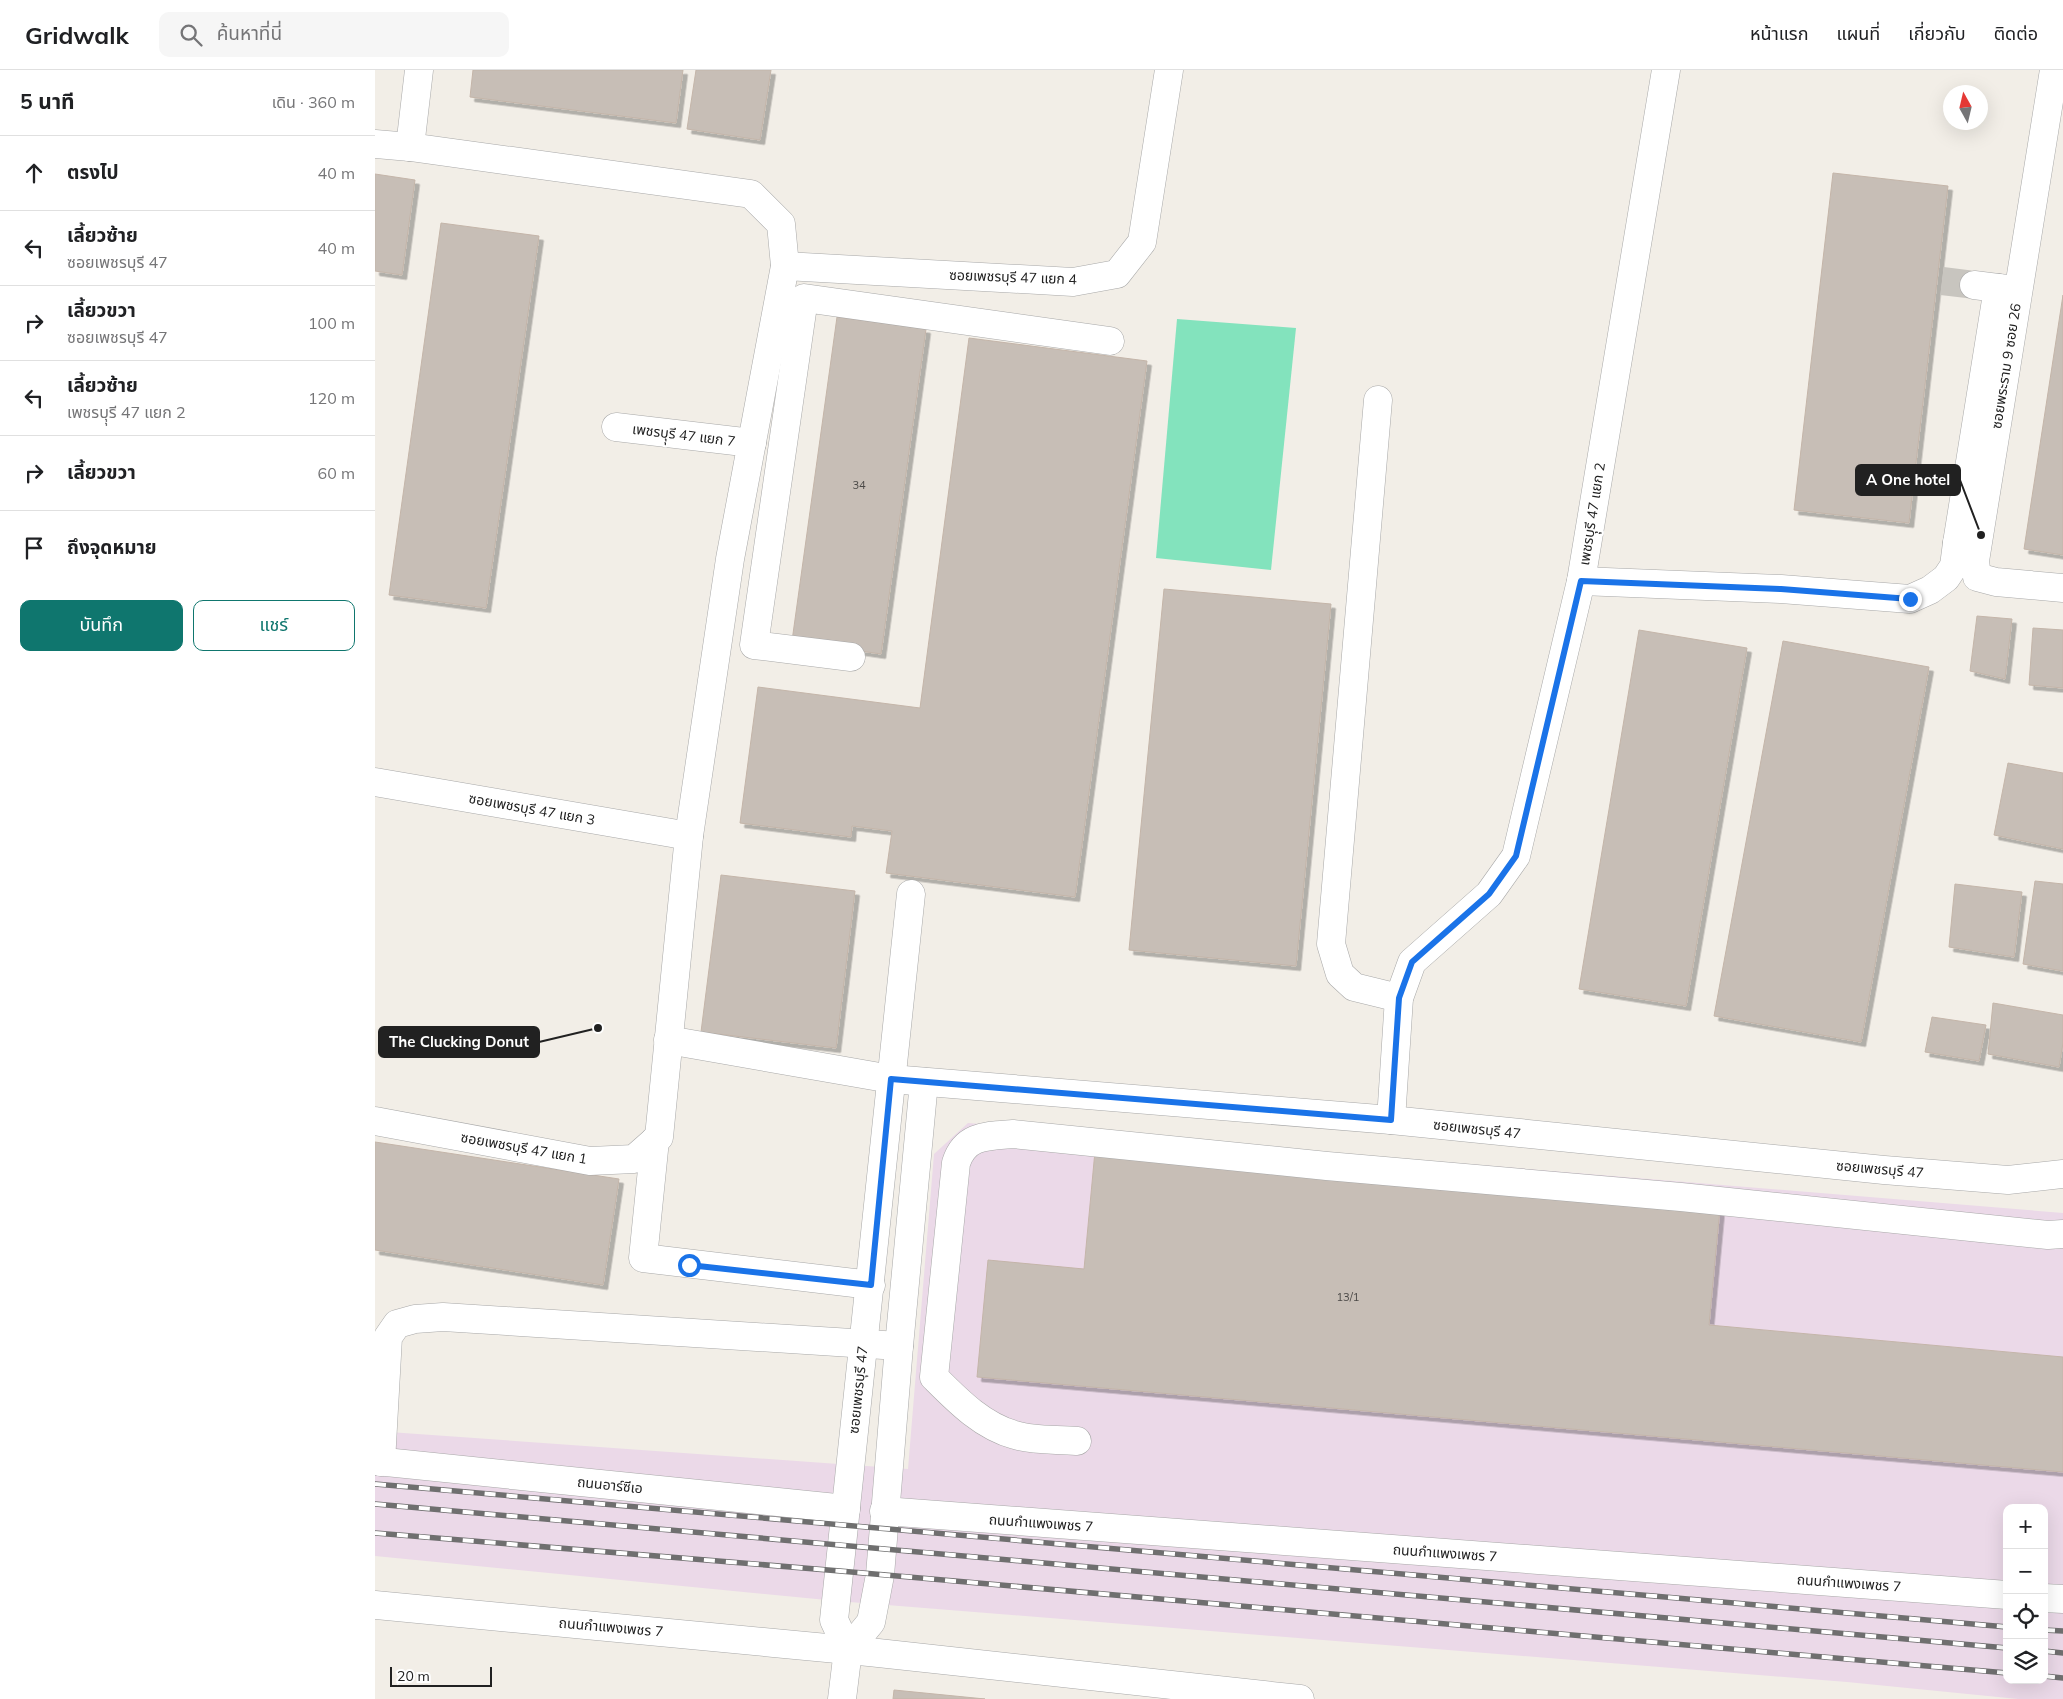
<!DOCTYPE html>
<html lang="th">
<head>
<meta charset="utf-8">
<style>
  body { margin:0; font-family:Mulish,"Noto Sans Thai",sans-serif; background:#f6f6f6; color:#202124 }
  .controls { position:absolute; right:15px; bottom:15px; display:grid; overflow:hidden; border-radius:10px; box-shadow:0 5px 20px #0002 }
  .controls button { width:45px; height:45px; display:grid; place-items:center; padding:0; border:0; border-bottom:1px solid #e0e0e0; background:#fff; color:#202124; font:25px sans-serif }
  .compass { position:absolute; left:1568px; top:15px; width:45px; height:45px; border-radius:50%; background:#fff; box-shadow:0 5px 20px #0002; rotate:352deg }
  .scale { position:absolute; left:15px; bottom:12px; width:102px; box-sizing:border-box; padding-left:5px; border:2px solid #212121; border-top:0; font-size:14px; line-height:18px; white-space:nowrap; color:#212121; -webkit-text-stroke:4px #fff; paint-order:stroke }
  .stop { position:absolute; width:15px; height:15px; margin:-11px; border:4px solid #1a73e8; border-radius:50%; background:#fff }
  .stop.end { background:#1a73e8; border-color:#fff; box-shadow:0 1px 5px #0008 }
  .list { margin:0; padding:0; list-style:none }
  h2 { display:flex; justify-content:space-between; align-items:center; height:65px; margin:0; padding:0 20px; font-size:21px }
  h2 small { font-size:16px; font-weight:400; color:#757577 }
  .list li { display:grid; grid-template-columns:32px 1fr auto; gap:15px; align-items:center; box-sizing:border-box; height:75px; padding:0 20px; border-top:1px solid #e0e0e0 }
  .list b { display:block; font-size:19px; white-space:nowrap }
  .list p { margin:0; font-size:16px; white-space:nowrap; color:#757577 }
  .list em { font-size:16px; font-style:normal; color:#757577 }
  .actions { display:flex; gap:10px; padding:15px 20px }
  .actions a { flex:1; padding:11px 0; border:1px solid #0f766e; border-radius:10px; text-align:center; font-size:18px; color:#0f766e }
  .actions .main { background:#0f766e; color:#fff }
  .icon { flex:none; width:28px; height:28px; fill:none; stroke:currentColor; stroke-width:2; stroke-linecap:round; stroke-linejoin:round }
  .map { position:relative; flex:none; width:1688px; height:1629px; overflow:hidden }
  header { display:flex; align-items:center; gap:30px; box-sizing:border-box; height:70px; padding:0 25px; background:#fff; border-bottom:1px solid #e0e0e0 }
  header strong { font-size:24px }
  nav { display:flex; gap:28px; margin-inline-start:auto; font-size:18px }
  .search { width:350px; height:45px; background:#f6f6f6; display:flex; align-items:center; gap:12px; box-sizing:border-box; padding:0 18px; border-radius:10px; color:#757577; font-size:19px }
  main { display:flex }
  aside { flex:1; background:#fff }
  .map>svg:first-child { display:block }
</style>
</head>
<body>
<header>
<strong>Gridwalk</strong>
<div class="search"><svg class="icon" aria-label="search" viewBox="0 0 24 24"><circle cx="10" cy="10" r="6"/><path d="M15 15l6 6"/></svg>ค้นหาที่นี่</div>
<nav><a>หน้าแรก</a><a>แผนที่</a><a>เกี่ยวกับ</a><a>ติดต่อ</a></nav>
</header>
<main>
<aside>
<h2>5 นาที<small>เดิน · 360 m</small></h2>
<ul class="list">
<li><svg class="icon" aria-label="ahead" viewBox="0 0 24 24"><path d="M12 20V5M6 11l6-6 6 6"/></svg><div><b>ตรงไป</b></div><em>40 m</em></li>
<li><svg class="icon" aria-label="left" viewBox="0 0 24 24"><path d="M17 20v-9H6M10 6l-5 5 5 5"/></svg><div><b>เลี้ยวซ้าย</b><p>ซอยเพชรบุรี 47</p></div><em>40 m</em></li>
<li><svg class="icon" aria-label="right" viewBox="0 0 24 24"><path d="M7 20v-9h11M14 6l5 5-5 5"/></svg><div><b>เลี้ยวขวา</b><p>ซอยเพชรบุรี 47</p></div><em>100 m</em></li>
<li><svg class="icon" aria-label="left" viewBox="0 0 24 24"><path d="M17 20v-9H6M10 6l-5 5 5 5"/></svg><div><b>เลี้ยวซ้าย</b><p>เพชรบุุรี 47 แยก 2</p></div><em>120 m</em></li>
<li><svg class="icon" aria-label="right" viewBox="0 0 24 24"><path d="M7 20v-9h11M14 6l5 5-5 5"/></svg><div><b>เลี้ยวขวา</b></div><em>60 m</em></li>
<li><svg class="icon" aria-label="arrive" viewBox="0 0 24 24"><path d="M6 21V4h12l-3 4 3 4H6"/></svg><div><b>ถึงจุดหมาย</b></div></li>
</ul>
<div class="actions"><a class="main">บันทึก</a><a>แชร์</a></div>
</aside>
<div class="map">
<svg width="1688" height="1629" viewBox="0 0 1688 1629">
  <defs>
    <filter id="shadow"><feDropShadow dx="4.5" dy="4.5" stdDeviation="0" flood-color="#0004"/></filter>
  </defs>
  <rect width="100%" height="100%" fill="#f2eee7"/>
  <path fill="#ebd9e8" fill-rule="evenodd" d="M593 1053 1688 1143V1629H1643L1472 1612 462 1531 0 1486V1361L533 1399 559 1084ZM1632 1438H1669V1610H1632Z"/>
  <path fill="#83e3bd" d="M802 249 921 258 896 500 781 488Z"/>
  <g fill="#c7beb6" stroke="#c4b5a9" filter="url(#shadow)">
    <path d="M98 0H308L301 53 95 27Z"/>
    <path d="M321 0H396L385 70 312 59Z"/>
    <path d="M1458 103 1573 116 1534 453 1419 440Z"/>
    <path d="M0 104 40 110 27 205 0 201Z"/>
    <path d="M66 153 164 166 111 538 14 525Z"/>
    <path d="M1688 225V485L1649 479Z"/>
    <path d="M462 247 551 259 506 584 417 571Z"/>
    <path d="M594 268 772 291 700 827 511 803 517 761 477 756 476 767 365 753 383 617 545 638Z"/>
    <path d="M789 519 956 534 921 896 754 880Z"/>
    <path d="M1602 546 1637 549 1630 609 1595 601Z"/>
    <path d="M1658 558 1688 560V618L1654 615Z"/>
    <path d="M1264 560 1372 578 1311 936 1204 919Z"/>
    <path d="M1408 571 1554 597 1486 972 1339 946Z"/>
    <path d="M1633 693 1688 703V779L1619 765Z"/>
    <path d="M346 805 480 821 461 978 326 962Z"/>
    <path d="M1660 811 1688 814V901L1648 894Z"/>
    <path d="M1580 814 1647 822 1639 887 1574 877Z"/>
    <path d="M1618 933 1688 945V973L1684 997 1613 984Z"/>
    <path d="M1557 947 1611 955 1604 991 1550 982Z"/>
    <path d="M0 1072 244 1109 228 1215 0 1180Z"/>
    <path d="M720 1081 1345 1138 1334 1255 1688 1287V1402L602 1307 613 1190 709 1199Z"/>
    <path d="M519 1620 610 1629H518Z"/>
  </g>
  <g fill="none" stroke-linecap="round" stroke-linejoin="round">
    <path stroke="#c8c5bf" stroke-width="28" stroke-dasharray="28 14" stroke-linecap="butt" d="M1567 211 1599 215"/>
    <defs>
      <g id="minor">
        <path d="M1679 0 1600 491 1602 507 1621 512 1688 518"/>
        <path d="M0 74 35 77 376 124 406 154 410 196 355 489 314 766 284 1067 259 1089 215 1091 0 1051"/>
        <path d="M35 77 44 0"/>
        <path d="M410 196 698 212 742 204 767 172 794 0"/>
        <path d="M1599 215 1623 218"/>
        <path d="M1003 330 956 874 965 904 979 917 1024 928"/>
        <path d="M241 357 377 373"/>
        <path d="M1595 486 1582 473 1623 218 1643 220"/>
        <path d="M1206 511 1406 519 1535 529 1555 520 1571 508 1579 496 1582 473"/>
        <path d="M476 587 379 575 429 228 735 271"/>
        <path d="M0 712 314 766"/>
        <path d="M293 970 516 1009 1016 1050 1509 1100 1633 1110 1688 1104"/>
        <path d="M1016 1050 1024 928 1037 892 1114 824 1141 786 1206 511 1291 0"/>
        <path d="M280 1070 268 1188 496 1215"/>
        <path d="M702 1371C682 1369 659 1371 640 1365 607 1356 582 1330 559 1307L581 1093C590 1065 612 1066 638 1064L952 1096 1306 1127 1673 1165 1688 1164"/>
        <path d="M0 1391 471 1439"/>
        <path d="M6 1392 13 1267 22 1254 40 1249 68 1247 524 1276"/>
        <path d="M509 1441 1632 1525"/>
        <path d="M1669 1528 1688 1529"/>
        <path d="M0 1535 494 1582 925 1629"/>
        <path d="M473 1580 496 1552 505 1505 524 1276 549 1012"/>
        <path d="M467 1629 473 1580 459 1550 536 824"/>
      </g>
    </defs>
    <use href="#minor" stroke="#a8a8a8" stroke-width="29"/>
    <use href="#minor" stroke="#fff" stroke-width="28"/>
    <defs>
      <g id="rail">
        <path d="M0 1414 1632 1557"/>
        <path d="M0 1434 1632 1578"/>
        <path d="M0 1463 465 1501 1632 1603"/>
        <path d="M1669 1560 1688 1561"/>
        <path d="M1669 1581 1688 1583"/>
        <path d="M1669 1606 1688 1608"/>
      </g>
    </defs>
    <use href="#rail" stroke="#6f6f6f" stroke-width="5.5"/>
    <use href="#rail" stroke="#fff" stroke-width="4" stroke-dasharray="11" stroke-linecap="butt"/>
  </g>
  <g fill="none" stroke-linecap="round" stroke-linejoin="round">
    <path stroke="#1a73e8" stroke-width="6" d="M314 1195 496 1215 516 1009 1016 1050 1024 928 1037 892 1114 824 1141 786 1206 511 1406 519 1535 529"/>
  </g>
  <g text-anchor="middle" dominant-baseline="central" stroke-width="4.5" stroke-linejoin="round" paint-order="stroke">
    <g font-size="11" fill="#4a4846">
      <text x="484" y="415">34</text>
      <text x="973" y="1227">13/1</text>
    </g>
    <g font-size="14" fill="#212121" stroke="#fff">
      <text transform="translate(638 207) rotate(2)">ซอยเพชรบุรี 47 แยก 4</text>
      <text transform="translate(1631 296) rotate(-81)">ซอยพระราม 9 ซอย 26</text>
      <text transform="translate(309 365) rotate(7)">เพชรบุุรี 47 แยก 7</text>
      <text transform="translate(1217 444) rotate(-81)">เพชรบุุรี 47 แยก 2</text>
      <text transform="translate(157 739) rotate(10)">ซอยเพชรบุรี 47 แยก 3</text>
      <text transform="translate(1102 1059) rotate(6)">ซอยเพชรบุรี 47</text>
      <text transform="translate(149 1078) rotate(10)">ซอยเพชรบุรี 47 แยก 1</text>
      <text transform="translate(1505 1099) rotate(5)">ซอยเพชรบุรี 47</text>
      <text transform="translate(483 1320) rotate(-84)">ซอยเพชรบุรี 47</text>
      <text transform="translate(235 1415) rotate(6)">ถนนอาร์ซีเอ</text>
      <text transform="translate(666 1453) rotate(4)">ถนนกำแพงเพชร 7</text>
      <text transform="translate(1070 1483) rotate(4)">ถนนกำแพงเพชร 7</text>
      <text transform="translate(1474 1513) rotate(4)">ถนนกำแพงเพชร 7</text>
      <text transform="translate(236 1557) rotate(5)">ถนนกำแพงเพชร 7</text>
    </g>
  </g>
  <path fill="none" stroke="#212121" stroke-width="2" d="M1606 465L1585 410M223 958L164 972"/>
  <g fill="#212121" stroke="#fff" stroke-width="2">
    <circle cx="1606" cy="465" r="5"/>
    <circle cx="223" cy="958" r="5"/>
  </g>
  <g fill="#212121" stroke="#212121" stroke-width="2">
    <rect x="1481" y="395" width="104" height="30" rx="5"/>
    <rect x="4" y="957" width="160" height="30" rx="5"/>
  </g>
  <g font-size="15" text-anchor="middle" font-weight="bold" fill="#fff">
    <text x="1533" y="415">A One hotel</text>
    <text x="84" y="977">The Clucking Donut</text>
  </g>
</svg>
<div class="controls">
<button>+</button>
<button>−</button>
<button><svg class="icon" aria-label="locate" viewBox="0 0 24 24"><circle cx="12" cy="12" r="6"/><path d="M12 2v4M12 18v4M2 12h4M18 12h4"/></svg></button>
<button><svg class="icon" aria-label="layers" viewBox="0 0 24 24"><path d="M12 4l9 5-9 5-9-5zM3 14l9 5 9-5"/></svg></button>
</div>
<svg class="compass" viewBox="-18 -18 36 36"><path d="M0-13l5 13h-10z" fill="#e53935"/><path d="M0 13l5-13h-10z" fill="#757577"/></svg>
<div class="scale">20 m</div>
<div class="stop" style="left:314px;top:1195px"></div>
<div class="stop end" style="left:1535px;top:529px"></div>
</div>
</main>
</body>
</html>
